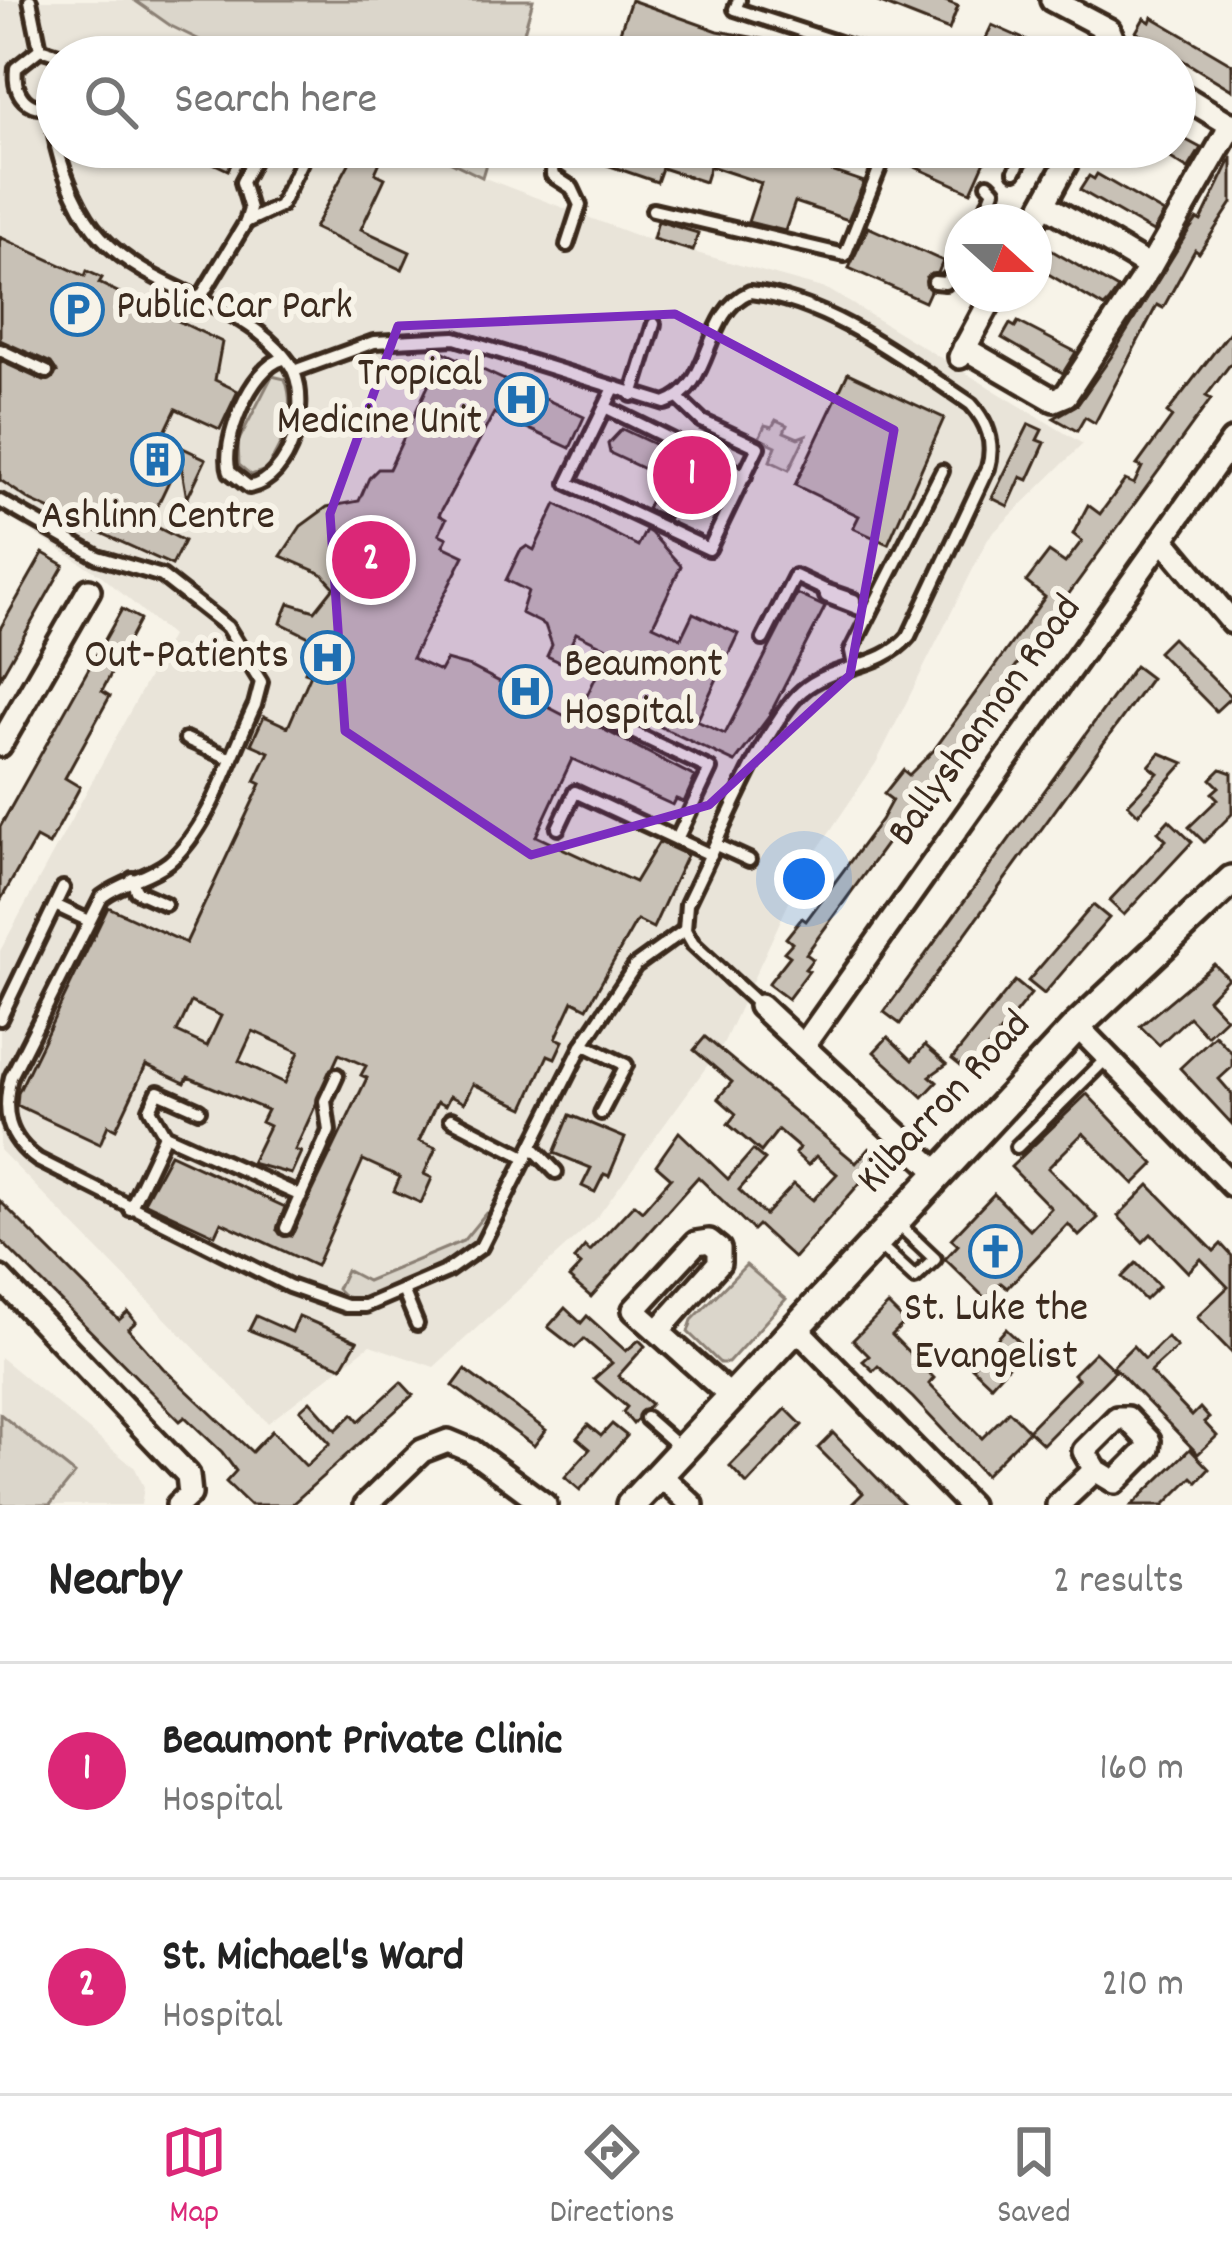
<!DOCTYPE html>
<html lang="en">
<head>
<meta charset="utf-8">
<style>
  body { margin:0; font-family:Dekko,sans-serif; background:#f6f6f6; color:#222 }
  .compass { position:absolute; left:944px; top:204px; width:108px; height:108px; border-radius:50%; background:#fff; box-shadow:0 3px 9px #0004; rotate:111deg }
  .you { position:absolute; left:804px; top:879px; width:42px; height:42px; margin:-30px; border:9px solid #fff; border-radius:50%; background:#1a73e8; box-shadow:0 0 0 18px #1a73e833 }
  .badge { display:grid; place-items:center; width:78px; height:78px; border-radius:50%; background:#db2777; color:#fff; font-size:39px; font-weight:700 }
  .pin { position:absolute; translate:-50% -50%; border:6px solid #fff; box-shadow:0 3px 12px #0006 }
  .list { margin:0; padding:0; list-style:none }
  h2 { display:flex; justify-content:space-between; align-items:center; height:156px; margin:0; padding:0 48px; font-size:51px }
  h2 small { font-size:39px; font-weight:400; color:#767676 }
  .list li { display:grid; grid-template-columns:78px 1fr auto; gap:36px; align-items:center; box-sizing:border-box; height:216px; padding:0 48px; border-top:3px solid #e0e0e0 }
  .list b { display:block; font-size:45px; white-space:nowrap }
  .list p { margin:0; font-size:39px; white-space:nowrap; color:#767676 }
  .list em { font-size:39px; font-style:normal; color:#767676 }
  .icon { flex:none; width:66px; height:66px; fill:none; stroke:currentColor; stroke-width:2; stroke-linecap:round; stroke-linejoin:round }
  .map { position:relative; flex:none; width:1232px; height:1505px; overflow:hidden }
  .search { position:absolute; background:#fff; box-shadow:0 3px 9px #0004; left:36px; right:36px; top:36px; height:132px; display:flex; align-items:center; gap:30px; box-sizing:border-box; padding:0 42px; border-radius:66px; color:#767676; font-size:45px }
  .sheet { height:588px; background:#fff }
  nav { display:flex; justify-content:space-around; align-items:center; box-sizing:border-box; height:168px; border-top:3px solid #e0e0e0; background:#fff; font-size:33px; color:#767676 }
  nav a { display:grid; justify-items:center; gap:6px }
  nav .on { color:#db2777 }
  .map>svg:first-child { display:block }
</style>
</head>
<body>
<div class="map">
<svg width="1232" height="1505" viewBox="0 0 1232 1505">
  <rect width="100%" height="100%" fill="#f7f3e8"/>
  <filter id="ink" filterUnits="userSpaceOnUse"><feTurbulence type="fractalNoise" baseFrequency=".00833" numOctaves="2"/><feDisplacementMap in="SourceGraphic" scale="24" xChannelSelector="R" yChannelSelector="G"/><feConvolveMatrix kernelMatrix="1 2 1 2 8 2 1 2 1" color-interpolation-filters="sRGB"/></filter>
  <g filter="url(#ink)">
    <g fill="#e9e4d9">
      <path d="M0 0H134L171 26 235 57H57V147H421L482 177 643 238 829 290 1083 444 989 537 876 763 805 868 723 1044 596 1219 434 1367 370 1345 268 1423 0 1150V951L171 636 102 576 0 512Z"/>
      <path d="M0 1357 135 1468 144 1487 141 1505H0Z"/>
    </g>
    <g fill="#dbd6cb" stroke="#8b8074" stroke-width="3">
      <path d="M134 0H533L517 57H235L171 26Z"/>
      <path d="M421 147H491L482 177Z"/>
      <path d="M272 376 285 379C297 411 284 442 266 470L251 475 239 465 238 442Z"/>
      <path d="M776 420 787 425 784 432 798 438 806 435 789 470 770 461 776 446 759 438 765 425 772 427Z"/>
      <path d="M486 1213 491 1216C470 1266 409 1281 362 1300H348L337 1289 346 1270 367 1281 463 1241Z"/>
      <path d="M746 1265 786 1299 728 1363H720L688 1332 692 1320Z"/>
      <path d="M0 1414 75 1474 50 1505H0Z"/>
    </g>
    <g fill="#c8c1b6" stroke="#3b2a1e" stroke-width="3" fill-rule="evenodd">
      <path d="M631 0 718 31 778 42 814 57H721L697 50 695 57H647L615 46Z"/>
      <path d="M873 0H943L958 6 949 30Z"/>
      <path d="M1152 17 1232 64V90L1136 32 1144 18 1150 22Z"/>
      <path d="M992 25 1028 41 1063 57H977Z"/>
      <path d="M1175 134 1201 148 1188 169 1153 147H1175Z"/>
      <path d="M179 147H239L228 170Z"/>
      <path d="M358 147 383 155 375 173 385 178 361 229 410 252 402 270 314 228Z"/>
      <path d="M595 147H813L808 163 864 182 848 220 795 202 785 231 748 222 761 183 710 166 705 182 662 168 657 182 590 159Z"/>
      <path d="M900 147H978L989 152 971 192 895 158Z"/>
      <path d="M1232 157V203L1199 253 1195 250 1163 308 1157 305 1095 423 1085 417 1077 431 1054 418 1078 404 1111 357 1189 230 1197 219 1201 221Z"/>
      <path d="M1097 174 1164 213 1153 232 1080 190 1089 176 1094 179Z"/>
      <path d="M658 221 698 233 693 251 653 239Z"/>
      <path d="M868 227 943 261 938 273 926 277 930 291 925 302 849 268Z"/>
      <path d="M0 237 85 276 87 271 102 278 99 283 222 342 215 380 238 391 220 429 176 409 162 438 206 459 187 499 180 458 149 523 184 541 172 565 31 501 0 480V361L44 381 57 372 51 363 0 340Z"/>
      <path d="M1049 249 1118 289 1109 302 1104 307 1045 272 1048 267 1041 263Z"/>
      <path d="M1018 322 1076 352 1063 373 1002 338 1010 324 1015 327Z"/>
      <path d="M1232 329V362L1206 396 1211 399 806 954 813 959 805 969 809 971 788 999 768 984 790 956 784 952 792 943 786 938 802 918 806 921 881 820 892 800 884 794 903 770 909 775 934 750 1045 597 1026 582 1049 552 1065 563 1082 541 1073 534 1088 505 1100 514 1125 480 1134 484 1142 467 1137 465 1172 417 1167 413Z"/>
      <path d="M444 352 584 417 570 448 494 413 439 515 446 519 439 534 447 538 443 546 464 556 412 658 440 671 446 660 471 667 575 721 609 649 576 633 562 663 547 656 552 645 545 625 521 613 528 591 506 580 520 551 527 546 534 550 556 504 638 546 646 530 651 533 681 566 653 625 681 638 693 613 738 634 697 721 725 734 797 594 825 607 768 718 735 762 608 702 595 713 597 726 695 777 684 802 676 799 673 805 572 759 536 836 635 882 659 842 687 855 653 928 637 920 587 1008 573 1001 556 1038 563 1041 555 1058 548 1055 524 1108 473 1084 464 1103 450 1096 445 1106 437 1102 419 1141 436 1148 424 1174 432 1178 421 1203 394 1191 400 1177 363 1160 316 1266 221 1222 215 1235 144 1202 170 1154 285 1207 277 1230 291 1236 367 1078 361 1075 366 1066 339 1054 295 1150 301 1152 291 1174 251 1163 269 1126 261 1122 267 1110 188 1077 185 1083 146 1065 116 1129 108 1125 100 1144 17 1105 18 1093 108 907 186 943 261 784 255 781 269 752 251 744 264 716 288 727 311 674 305 672 319 642 281 623 283 617 289 603 315 611 334 587 322 574 281 556 301 526 327 507 359 501 369 478 378 469H389ZM191 1002 221 1016 207 1046 177 1032ZM253 1031 299 1052 285 1083 239 1061Z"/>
      <path d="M848 373 944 418 888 544 853 528 859 516 795 485Z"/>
      <path d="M1029 424 1042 430 1037 440 1045 443 1028 480 1021 477 1008 506 992 498Z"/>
      <path d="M622 429 724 477 728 486 723 498 713 501 684 488 669 518 647 509 661 477 610 453 608 444Z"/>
      <path d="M43 553 64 565 0 678V629Z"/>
      <path d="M122 609 140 619 102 691 110 696 65 778 80 787 49 845 36 838 0 901V827Z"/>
      <path d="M1172 638 1231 697 1216 711 1158 652Z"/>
      <path d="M1135 666 1151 678 900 1024 884 1012Z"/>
      <path d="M1160 753 1184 763 1138 814 1128 804 1158 773 1149 766Z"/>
      <path d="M1221 769 1232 773V814L1204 842 1189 827 1218 799 1212 793 1219 787 1211 779Z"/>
      <path d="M1169 820 1192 842 1124 915 1109 901 1166 840 1158 832Z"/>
      <path d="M1093 905 1109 918 1044 994 1028 981Z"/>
      <path d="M1214 964 1228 978 1208 999 1226 1018 1207 1036 1189 1017 1159 1045 1140 1026Z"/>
      <path d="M1015 981 1031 994 968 1072 952 1059Z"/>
      <path d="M1215 1035 1232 1053V1067L1219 1079 1232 1094V1124L1180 1068Z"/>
      <path d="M705 1037 856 1163 869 1148 882 1158 794 1258 758 1225 753 1230 698 1177 591 1297 569 1278 581 1265 574 1259 585 1246 590 1251 634 1204 642 1211 671 1178 656 1165 679 1132 728 1179 753 1150 765 1160 739 1190 765 1215 794 1184 813 1200 837 1174 816 1156 808 1165 795 1153 799 1148 778 1130 761 1152 728 1124 736 1114 718 1098 732 1082 694 1050Z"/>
      <path d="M888 1037 912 1060 925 1045 947 1064 930 1076 937 1082 923 1097 874 1052Z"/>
      <path d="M1087 1094 1154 1164 1134 1184 1083 1133 1048 1168 1098 1218 1079 1236 1068 1224 1007 1288 1001 1283 986 1299 945 1259 958 1245 951 1239 994 1194 1030 1230 1051 1208 1011 1167Z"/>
      <path d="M570 1115 625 1138 609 1176 604 1174 595 1192 582 1186 591 1168 554 1153Z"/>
      <path d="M1149 1185 1214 1251 1221 1244 1232 1256V1353L1197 1317 1228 1287 1201 1259 1188 1272 1151 1234 1143 1242 1118 1216Z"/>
      <path d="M0 1201 119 1320 128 1312 136 1322 128 1329 163 1368 252 1452 272 1431 306 1466 330 1443 300 1410 310 1401 336 1430 353 1414 359 1421 401 1382 413 1395 291 1505H250L226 1482 236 1471 222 1452 185 1417 180 1421 0 1240Z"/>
      <path d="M1136 1263 1159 1286 1145 1300 1122 1277Z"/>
      <path d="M888 1305 905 1322 892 1335 934 1378 929 1384 982 1438 1009 1411 1029 1431 985 1475 913 1398 878 1366 873 1371 863 1361 869 1356 853 1340Z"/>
      <path d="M565 1308 581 1323 587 1316 626 1351 639 1340 645 1346 618 1376 651 1404 633 1424 623 1412 627 1407 594 1379 612 1363 584 1339 575 1348 548 1327Z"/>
      <path d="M256 1316 292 1332 299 1316 357 1341 342 1367 249 1330Z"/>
      <path d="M1006 1329 1025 1347 991 1385 972 1367Z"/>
      <path d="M1167 1337 1177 1347 1150 1372 1192 1416 1200 1408 1209 1418 1204 1422 1217 1436 1198 1454 1113 1366 1133 1346 1145 1359Z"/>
      <path d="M1095 1352 1115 1371 1043 1444 1028 1430 1078 1379 1073 1374Z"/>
      <path d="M465 1370 546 1430 534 1446 453 1386Z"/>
      <path d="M786 1409 802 1425 747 1484 730 1466Z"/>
      <path d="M612 1424 627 1436 580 1490 565 1477 590 1449 577 1438 588 1425 601 1436Z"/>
      <path d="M833 1433 889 1490 904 1505H851L863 1493 818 1448Z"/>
      <path d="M1190 1449 1209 1469 1197 1482 1192 1477 1164 1505H1132Z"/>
    </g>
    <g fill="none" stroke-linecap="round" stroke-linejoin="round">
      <defs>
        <g id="lane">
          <path d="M30 0 40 49"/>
          <path d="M739 0 735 9 882 57"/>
          <path d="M1087 57 1102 25"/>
          <path d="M57 105C28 114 13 95 16 68L40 49 65 57"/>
          <path d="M50 108 57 145"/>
          <path d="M57 147C64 176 80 215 101 237 144 284 207 294 257 331 269 340 288 357 294 372 309 407 292 478 249 487L230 472C220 443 252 366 283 359"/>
          <path d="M553 147 552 175 572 188 580 205 567 245"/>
          <path d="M1015 171 1027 147"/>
          <path d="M653 210 845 255 888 147"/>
          <path d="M246 222 280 206 308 147"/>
          <path d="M981 222 994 190 988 184"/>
          <path d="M934 282 945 283 962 263"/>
          <path d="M199 300 246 222 250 209 242 182 254 159"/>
          <path d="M0 350 47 372"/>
          <path d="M294 371 374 342 455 338 665 403C714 388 702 312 750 292 830 301 906 361 971 404 988 423 995 443 988 468L909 636C881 670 835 663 802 691 766 722 721 835 698 881L687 904 685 930"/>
          <path d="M614 388 568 483 709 549 758 447 702 421 679 399"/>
          <path d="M632 395 654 324"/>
          <path d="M605 407 745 476"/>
          <path d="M0 501 98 557 162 576 227 627 261 682 255 705C231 754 211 827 169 862 149 878 123 881 102 897L11 1077C2 1112 7 1138 38 1160L289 1286 346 1306H365L447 1271 481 1247 583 1044 635 966 685 930"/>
          <path d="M854 605V600L825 590 826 596 870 613"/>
          <path d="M763 639 795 576 825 590"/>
          <path d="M854 666 851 651 942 471"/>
          <path d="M603 718 710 769 677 839"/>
          <path d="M186 739 229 758"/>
          <path d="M558 828 575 792 711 855"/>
          <path d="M716 845 749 860"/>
          <path d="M132 879 136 891 165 904"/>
          <path d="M55 905 87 920"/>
          <path d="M685 930 693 944 760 1006"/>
          <path d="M0 1019 63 888"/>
          <path d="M583 1044 626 1065 601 1113"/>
          <path d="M199 1110 158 1092 150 1109 165 1135 301 1196"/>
          <path d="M451 1119 527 1158"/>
          <path d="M1017 1147 1108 1057"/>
          <path d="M533 1148 556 1172"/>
          <path d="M130 1209 165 1135"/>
          <path d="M286 1228 329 1131 325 1101 337 1075"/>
          <path d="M877 1243 915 1278 935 1259 896 1222"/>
          <path d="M403 1290 417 1324"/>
          <path d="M646 1418 680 1448"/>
        </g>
        <g id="street">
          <path d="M1052 0 1109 30 1120 57"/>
          <path d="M1175 91 1231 125"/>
          <path d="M1044 204 1150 267"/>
          <path d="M1034 222 1075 147"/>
          <path d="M964 348 1054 400 1066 395 1150 267 1232 124"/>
          <path d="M960 357 994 294"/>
          <path d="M1164 541 1232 622"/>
          <path d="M0 745 89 590"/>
          <path d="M760 1006 939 1173"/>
          <path d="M1077 1026 1232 1185"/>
          <path d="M803 1046 1232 441"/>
          <path d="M0 1278 188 1475 190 1494 178 1505"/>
          <path d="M794 1326 969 1505"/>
          <path d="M658 1331 719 1263V1249L709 1241 696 1243 634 1310 729 1395"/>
          <path d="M1117 1418H1127L1149 1441 1148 1449 1115 1482 1095 1470 1084 1451Z"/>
          <path d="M658 1473 692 1505"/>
          <path d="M366 1505 422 1451 448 1441 472 1451 545 1505"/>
          <path d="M1058 1505 1095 1470"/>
        </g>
        <path id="secondary" d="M631 1505 1077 1026 1232 880"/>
      </defs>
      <use href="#lane" stroke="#3b2a1e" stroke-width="20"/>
      <use href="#street" stroke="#3b2a1e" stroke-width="30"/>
      <use href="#secondary" stroke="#3b2a1e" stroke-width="36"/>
      <use href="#lane" stroke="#f7f3e8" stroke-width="10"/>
      <use href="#street" stroke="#f7f3e8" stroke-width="21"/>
      <use href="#secondary" stroke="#f7f3e8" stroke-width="27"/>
    </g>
  </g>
  <path fill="#7b2cbf" fill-opacity="0.2" stroke="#7b2cbf" stroke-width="9" stroke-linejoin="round" d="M675 314 894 430 850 675 709 805 531 855 345 731 330 514 398 326Z"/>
  <defs>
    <symbol id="parking-ring" viewBox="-11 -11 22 22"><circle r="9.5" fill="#f7f3e8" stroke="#1f6fb2" stroke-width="1.5"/><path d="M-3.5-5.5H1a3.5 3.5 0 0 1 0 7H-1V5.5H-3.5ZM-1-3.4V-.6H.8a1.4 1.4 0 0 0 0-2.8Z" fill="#1f6fb2"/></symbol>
    <symbol id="hospital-ring" viewBox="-11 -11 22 22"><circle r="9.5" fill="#f7f3e8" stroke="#1f6fb2" stroke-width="1.5"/><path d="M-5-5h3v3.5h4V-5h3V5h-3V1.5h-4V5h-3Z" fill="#1f6fb2"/></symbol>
    <symbol id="building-ring" viewBox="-11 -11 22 22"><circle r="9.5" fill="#f7f3e8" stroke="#1f6fb2" stroke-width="1.5"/><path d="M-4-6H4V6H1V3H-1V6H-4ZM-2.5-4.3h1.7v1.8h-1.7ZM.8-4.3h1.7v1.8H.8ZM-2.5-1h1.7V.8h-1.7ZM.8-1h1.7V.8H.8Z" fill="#1f6fb2"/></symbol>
    <symbol id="church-ring" viewBox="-11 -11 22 22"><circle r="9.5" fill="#f7f3e8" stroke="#1f6fb2" stroke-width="1.5"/><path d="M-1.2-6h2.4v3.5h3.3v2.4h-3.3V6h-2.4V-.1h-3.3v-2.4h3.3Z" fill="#1f6fb2"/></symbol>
  </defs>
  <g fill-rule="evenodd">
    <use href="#parking-ring" x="48" y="280" width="59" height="59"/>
    <use href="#hospital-ring" x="492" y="370" width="59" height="59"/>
    <use href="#building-ring" x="128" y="430" width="59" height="59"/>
    <use href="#hospital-ring" x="298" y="628" width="59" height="59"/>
    <use href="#hospital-ring" x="496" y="662" width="59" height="59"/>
    <use href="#church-ring" x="966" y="1222" width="59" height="59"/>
  </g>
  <g text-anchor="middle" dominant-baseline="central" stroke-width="12" stroke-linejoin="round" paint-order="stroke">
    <g font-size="42" fill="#3b2a1e" stroke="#f7f3e8" text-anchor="start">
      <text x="116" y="309">Public Car Park</text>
      <text x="482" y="376" text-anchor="end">Tropical<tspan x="482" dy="48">Medicine Unit</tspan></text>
      <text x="158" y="519" text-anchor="middle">Ashlinn Centre</text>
      <text x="289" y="658" text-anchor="end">Out-Patients</text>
      <text x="564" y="667">Beaumont<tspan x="564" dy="48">Hospital</tspan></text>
      <text x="996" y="1311" text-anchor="middle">St. Luke the<tspan x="996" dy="48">Evangelist</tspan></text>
    </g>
    <g font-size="42" fill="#3b2a1e" stroke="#f7f3e8">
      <text transform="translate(987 722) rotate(-54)">Ballyshannon Road</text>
      <text transform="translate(946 1104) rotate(-47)">Kilbarron Road</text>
    </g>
  </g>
</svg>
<svg class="compass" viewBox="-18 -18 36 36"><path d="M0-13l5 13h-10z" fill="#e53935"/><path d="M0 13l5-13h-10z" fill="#767676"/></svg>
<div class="you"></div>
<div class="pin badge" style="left:692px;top:475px">1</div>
<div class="pin badge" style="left:371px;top:560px">2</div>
<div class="search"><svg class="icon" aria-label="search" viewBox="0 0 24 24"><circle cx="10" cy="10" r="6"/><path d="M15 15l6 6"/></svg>Search here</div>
</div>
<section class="sheet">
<h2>Nearby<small>2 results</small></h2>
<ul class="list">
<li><span class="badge">1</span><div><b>Beaumont Private Clinic</b><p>Hospital</p></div><em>160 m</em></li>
<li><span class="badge">2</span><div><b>St. Michael's Ward</b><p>Hospital</p></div><em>210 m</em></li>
</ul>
</section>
<nav>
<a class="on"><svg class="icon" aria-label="map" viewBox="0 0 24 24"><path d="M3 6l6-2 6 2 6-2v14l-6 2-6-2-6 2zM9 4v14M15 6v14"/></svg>Map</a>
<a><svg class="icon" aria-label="directions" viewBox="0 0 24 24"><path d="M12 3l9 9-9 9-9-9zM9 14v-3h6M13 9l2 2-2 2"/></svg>Directions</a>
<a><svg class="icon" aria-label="saved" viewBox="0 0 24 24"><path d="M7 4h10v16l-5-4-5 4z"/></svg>Saved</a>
</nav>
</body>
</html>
